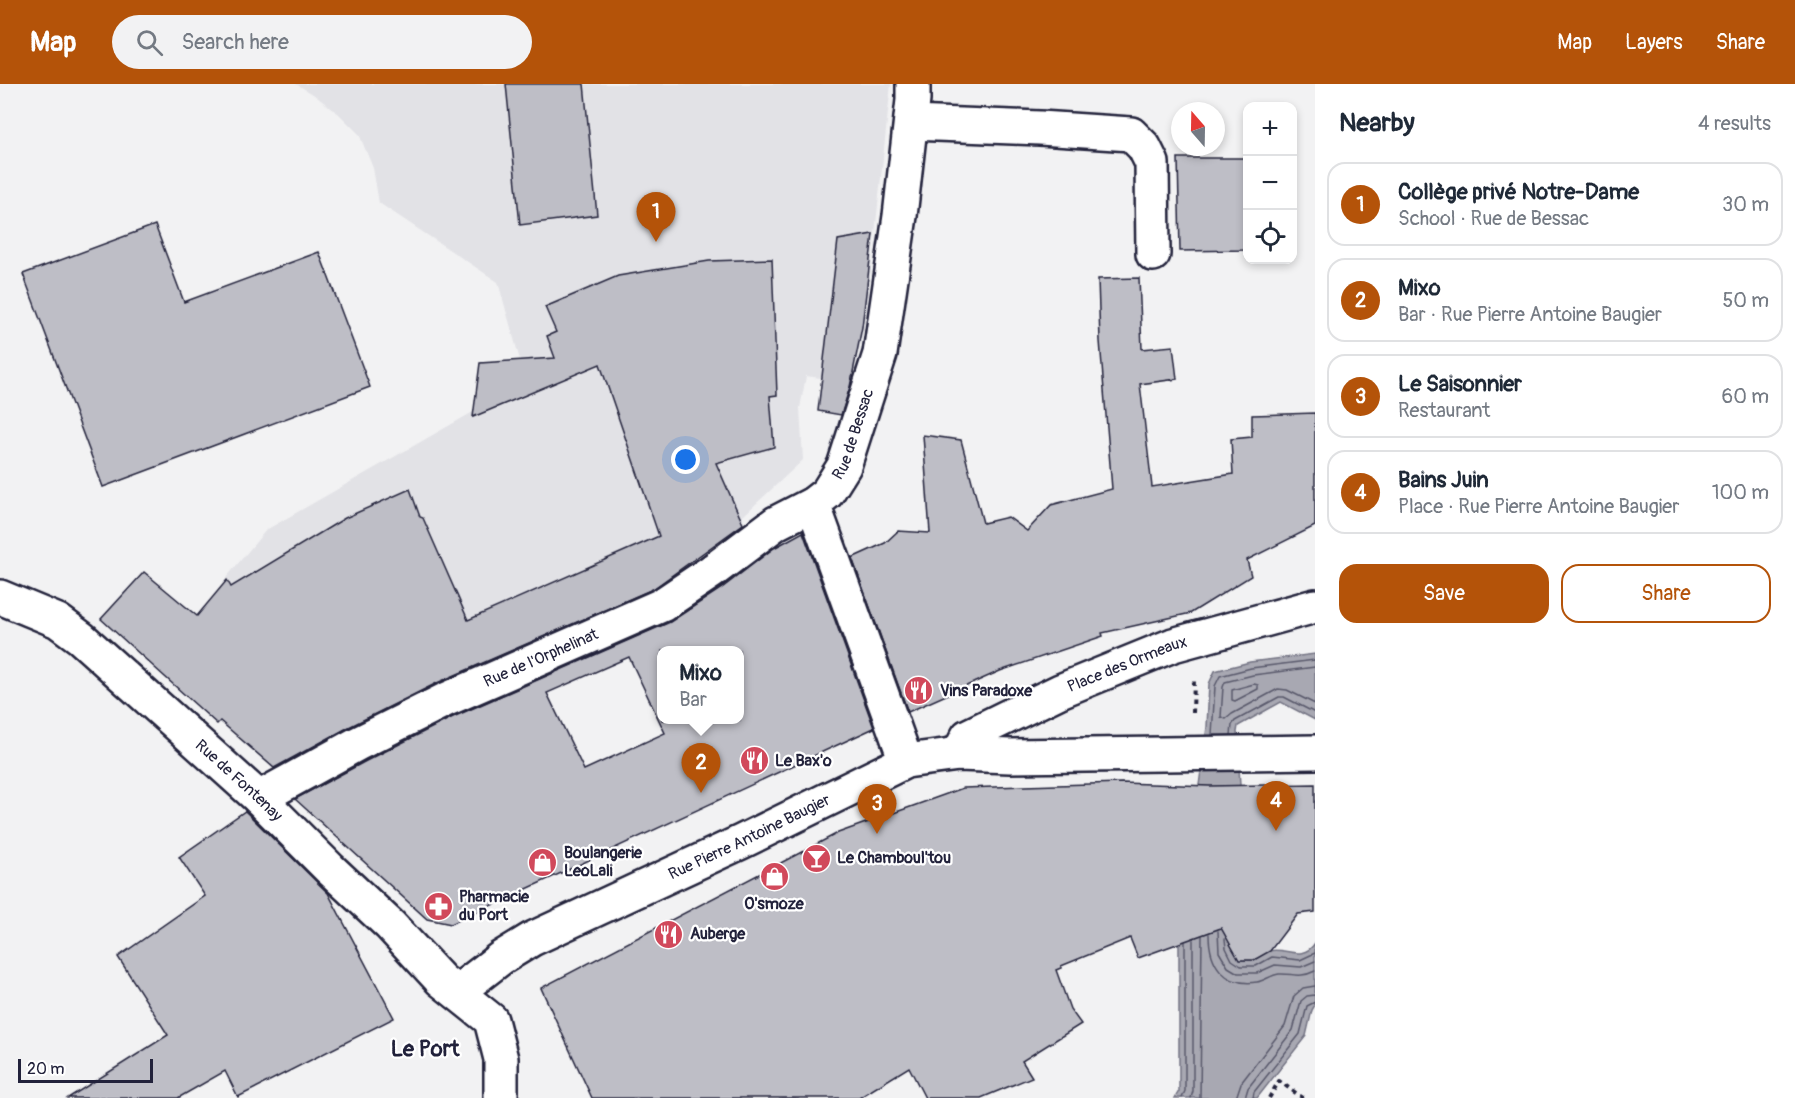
<!DOCTYPE html>
<html lang="en">
<head>
<meta charset="utf-8">
<style>
  body { margin:0; font-family:Pangolin,sans-serif; background:#f2f2f3; color:#1f2937 }
  .controls { position:absolute; right:18px; top:18px; display:grid; overflow:hidden; border-radius:12px; box-shadow:0 3px 9px #0003 }
  .controls button { width:54px; height:54px; display:grid; place-items:center; padding:0; border:0; border-bottom:2px solid #e0e1e3; background:#fff; color:#1f2937; font:30px sans-serif }
  .compass { position:absolute; left:1171px; top:18px; width:54px; height:54px; border-radius:50%; background:#fff; box-shadow:0 3px 9px #0003; rotate:340deg }
  .scale { position:absolute; left:18px; bottom:15px; width:135px; box-sizing:border-box; padding-left:6px; border:3px solid #22223b; border-top:0; font-size:16px; line-height:21px; white-space:nowrap; color:#22223b; -webkit-text-stroke:4px #fff; paint-order:stroke }
  .you { position:absolute; left:686px; top:376px; width:21px; height:21px; margin:-15px; border:4px solid #fff; border-radius:50%; background:#1a73e8; box-shadow:0 0 0 9px #1a73e833 }
  .badge { display:grid; place-items:center; width:39px; height:39px; border-radius:50%; background:#b45309; color:#fff; font-size:20px; font-weight:700 }
  .pin { position:absolute; translate:-50% -50px; filter:drop-shadow(0 2px 3px #0008) }
  .pin::after { content:''; position:absolute; top:32px; width:21px; height:18px; background:inherit; clip-path:polygon(0 0,100% 0,50% 100%) }
  .popup { position:absolute; left:657px; top:562px; width:87px; height:78px; box-sizing:border-box; display:grid; place-content:center; border-radius:12px; background:#fff; filter:drop-shadow(0 2px 4px #0005); font-size:20px; white-space:nowrap; color:#747a83 }
  .popup b { font-size:22px; color:#1f2937 }
  .popup::after { content:''; position:absolute; left:50%; top:100%; margin-left:-12px; border:12px solid transparent; border-top-color:#fff }
  .list { margin:0; padding:0; list-style:none }
  h2 { display:flex; justify-content:space-between; align-items:center; height:78px; margin:0; padding:0 24px; font-size:26px }
  h2 small { font-size:20px; font-weight:400; color:#747a83 }
  .list li { display:grid; grid-template-columns:39px 1fr auto; gap:18px; align-items:center; box-sizing:border-box; height:84px; margin:0 12px 12px; padding:0 12px; border:2px solid #e0e1e3; border-radius:18px }
  .list b { display:block; font-size:22px; white-space:nowrap }
  .list p { margin:0; font-size:20px; white-space:nowrap; color:#747a83 }
  .list em { font-size:20px; font-style:normal; color:#747a83 }
  .actions { display:flex; gap:12px; padding:18px 24px }
  .actions a { flex:1; padding:14px 0; border:2px solid #b45309; border-radius:18px; text-align:center; font-size:21px; color:#b45309 }
  .actions .main { background:#b45309; color:#fff }
  .icon { flex:none; width:33px; height:33px; fill:none; stroke:currentColor; stroke-width:2; stroke-linecap:round; stroke-linejoin:round }
  .map { position:relative; flex:none; width:1315px; height:1014px; overflow:hidden }
  header { display:flex; align-items:center; gap:36px; box-sizing:border-box; height:84px; padding:0 30px; background:#b45309; color:#fff }
  header strong { font-size:28px }
  nav { display:flex; gap:33px; margin-inline-start:auto; font-size:21px }
  .search { width:420px; height:54px; background:#f2f2f3; display:flex; align-items:center; gap:15px; box-sizing:border-box; padding:0 21px; border-radius:33px; color:#747a83; font-size:22px }
  main { display:flex }
  aside { flex:1; background:#fff }
  .map>svg:first-child { display:block }
</style>
</head>
<body>
<header>
<strong>Map</strong>
<div class="search"><svg class="icon" aria-label="search" viewBox="0 0 24 24"><circle cx="10" cy="10" r="6"/><path d="M15 15l6 6"/></svg>Search here</div>
<nav><a>Map</a><a>Layers</a><a>Share</a></nav>
</header>
<main>
<div class="map">
<svg width="1315" height="1014" viewBox="0 0 1315 1014">
  <rect width="100%" height="100%" fill="#f2f2f3"/>
  <filter id="ink" filterUnits="userSpaceOnUse"><feTurbulence type="fractalNoise" baseFrequency=".0167" numOctaves="2"/><feDisplacementMap in="SourceGraphic" scale="12" xChannelSelector="R" yChannelSelector="G"/><feConvolveMatrix kernelMatrix="1 2 1 2 8 2 1 2 1" color-interpolation-filters="sRGB"/></filter>
  <g filter="url(#ink)">
    <path fill="#e2e2e6" d="M296 0H891L865 242 851 298 806 292 800 324 803 376 743 432 744 443 654 508 427 609 382 531 252 530 226 494 266 446 473 328 483 329 476 311 480 279 520 276 498 198 379 119 373 84 359 50 339 30 313 10Z"/>
    <path fill="#a8a8b2" stroke="#727282" stroke-width="1.5" d="M1315 570V636L1281 618 1238 642 1237 648 1240 701 1235 793 1242 876C1260 877 1257 872 1269 867 1284 862 1302 879 1315 859V921L1312 926 1306 952 1257 1014H1175L1179 1007V859L1187 789 1207 643 1209 600 1215 587 1250 578Z"/>
    <g fill="none" stroke-linecap="round" stroke-linejoin="round">
      <g stroke="#58586b" stroke-width="1.5">
        <path d="M1315 583 1253 591 1225 598 1223 603 1221 633 1226 635 1232 630 1278 605 1287 606 1315 620"/>
        <path d="M1254 600 1258 601V605L1235 617 1232 616V606Z"/>
        <path d="M1212 651 1215 602 1220 592 1251 584 1315 576"/>
        <path d="M1231 651 1232 641 1235 637 1279 613H1284L1315 629"/>
        <path d="M1218 847 1219 868 1228 883 1238 889H1257L1275 881 1301 883 1315 877"/>
        <path d="M1209 850C1209 880 1224 903 1257 898 1264 897 1271 891 1279 890 1293 889 1299 895 1315 887"/>
        <path d="M1225 855 1226 864 1232 876 1241 882H1256L1272 873 1300 876 1315 869"/>
        <path d="M1182 1014 1185 1007V858"/>
        <path d="M1191 1014 1193 1007V856"/>
        <path d="M1200 1014 1202 852"/>
        <path d="M1236 1014 1241 999 1285 942 1294 912 1303 904 1315 902"/>
        <path d="M1245 1014 1248 1004 1293 946 1301 917 1307 912 1315 911"/>
        <path d="M1253 1014 1254 1008 1300 950 1307 922 1315 918"/>
      </g>
    </g>
    <g fill="#bebec6" stroke="#22223b" stroke-width="1.5" fill-rule="evenodd">
      <path d="M506 0H584L597 131 520 141Z"/>
      <path d="M1178 74H1248V166L1180 167Z"/>
      <path d="M155 141 184 218 319 168 370 303 103 403 23 190Z"/>
      <path d="M873 150 862 243 850 303 841 331 818 327 838 156Z"/>
      <path d="M772 175 777 311 770 312 774 363 716 379 743 440 653 505 437 599 349 643 274 684 220 637 217 640 101 535 144 488 197 532 227 496 231 503 345 434 410 405 420 433 423 434 468 536 659 452 600 280 473 333 480 279 555 274 547 252 556 248 545 223 618 192 709 177Z"/>
      <path d="M1139 194 1142 265 1173 262 1177 295 1140 300 1152 403 1233 390 1231 355 1252 353V331L1315 329V442L1247 476 1251 492 1191 529 1102 549 1103 552 1000 587 908 628 852 474 885 459 898 447 930 449 923 351 961 356 983 439 1008 433 1027 447 1051 421 1112 405 1100 257 1098 195Z"/>
      <path d="M803 448 874 644 451 840 427 835 295 715 366 677 453 633 670 538 722 504 774 464ZM662 567H740V636H662ZM629 573 665 649 584 686 547 609Z"/>
      <path d="M1121 699 1210 702 1315 700V828L1298 830 1270 867 1254 876H1239L1221 844 1138 874 1130 854 1061 882V884L1056 886 1070 925 1081 940 1022 977 1032 993 981 1014H925L909 983 859 1014H592L541 904 838 749 963 704Z"/>
      <path d="M245 727 328 809 394 934 238 1013 225 987 178 1014H68L168 951 118 873 205 812 179 773Z"/>
    </g>
    <g fill="none" stroke-linecap="round" stroke-linejoin="round">
      <defs>
        <g id="minor">
          <path d="M911 39 1040 44 1131 50 1144 63 1152 79 1153 170"/>
          <path d="M813 420 906 677"/>
          <path id="s1" d="M0 513 58 537 81 554 259 714 330 785 390 841 441 896 491 936 501 975V1014"/>
          <path id="s2" d="M959 670 968 652 1060 607 1173 561 1315 522"/>
          <path id="s3" d="M259 714 357 660 445 616 662 521 711 488 776 439 813 420 827 409 844 382 880 270 900 132 913 16V0"/>
          <path id="s4" d="M457 908 501 874 532 855 741 758 906 677 959 670 1010 672 1315 668"/>
        </g>
      </defs>
      <use href="#minor" stroke="#22223b" stroke-width="38"/>
      <g stroke="#22223b" stroke-width="4" stroke-dasharray="4.5 4.5" stroke-linecap="butt">
        <path d="M1193 629 1194 595"/>
        <path d="M1269 1014 1279 997 1303 1014"/>
      </g>
      <use href="#minor" stroke="#fff" stroke-width="33"/>
    </g>
  </g>
  <defs>
    <symbol id="restaurant-disc" viewBox="-11 -11 22 22"><circle r="9.5" fill="#d1495b" stroke="#fff"/><path d="M-5-6h1v4h1v-4h1v4h1v-4h1v5L-1.5 .5V6h-2V.5L-5-1ZM5-6V6H3V1.5H1.5Q1.5-4 5-6Z" fill="#fff"/></symbol>
    <symbol id="bar-disc" viewBox="-11 -11 22 22"><circle r="9.5" fill="#d1495b" stroke="#fff"/><path d="M-6-5H6L.8 .8V4.5H3.5V6h-7V4.5H-.8V.8Z" fill="#fff"/></symbol>
    <symbol id="shop-disc" viewBox="-11 -11 22 22"><circle r="9.5" fill="#d1495b" stroke="#fff"/><path d="M-5-2.5h2.3a2.7 3.5 0 0 1 5.4 0H5L5.5 6h-11ZM-1.5-2.5h3a1.5 2.3 0 0 0-3 0Z" fill="#fff"/></symbol>
    <symbol id="pharmacy-disc" viewBox="-11 -11 22 22"><circle r="9.5" fill="#d1495b" stroke="#fff"/><path d="M-2-6h4v4h4v4h-4v4h-4v-4h-4v-4h4Z" fill="#fff"/></symbol>
  </defs>
  <g fill-rule="evenodd">
    <use href="#restaurant-disc" x="902" y="590" width="33" height="33"/>
    <use href="#restaurant-disc" x="738" y="660" width="33" height="33"/>
    <use href="#bar-disc" x="800" y="758" width="33" height="33"/>
    <use href="#shop-disc" x="526" y="762" width="33" height="33"/>
    <use href="#shop-disc" x="758" y="776" width="33" height="33"/>
    <use href="#pharmacy-disc" x="422" y="806" width="33" height="33"/>
    <use href="#restaurant-disc" x="652" y="834" width="33" height="33"/>
  </g>
  <g text-anchor="middle" dominant-baseline="central" stroke-width="4.5" stroke-linejoin="round" paint-order="stroke">
    <g font-size="16" fill="#22223b" stroke="#fff">
      <text stroke="none"><textPath href="#s3" startOffset="712">Rue de Bessac</textPath></text>
      <text stroke="none"><textPath href="#s3" startOffset="315">Rue de l'Orphelinat</textPath></text>
      <text stroke="none"><textPath href="#s2" startOffset="195">Place des Ormeaux</textPath></text>
      <text stroke="none"><textPath href="#s1" startOffset="304">Rue de Fontenay</textPath></text>
      <text stroke="none"><textPath href="#s4" startOffset="332">Rue Pierre Antoine Baugier</textPath></text>
    </g>
    <g font-size="16" font-weight="bold" fill="#22223b" stroke="#fff" text-anchor="start">
      <text x="940" y="607">Vins Paradoxe</text>
      <text x="775" y="677">Le Bax'o</text>
      <text x="564" y="769">Boulangerie<tspan x="564" dy="18">LeoLali</tspan></text>
      <text x="837" y="774">Le Chamboul'tou</text>
      <text x="459" y="813">Pharmacie<tspan x="459" dy="18">du Port</tspan></text>
      <text x="774" y="820" text-anchor="middle">O'smoze</text>
      <text x="690" y="850">Auberge</text>
    </g>
    <g font-size="22" font-weight="bold" fill="#22223b" stroke="#fff">
      <text x="425" y="965">Le Port</text>
    </g>
  </g>
</svg>
<div class="controls">
<button>+</button>
<button>−</button>
<button><svg class="icon" aria-label="locate" viewBox="0 0 24 24"><circle cx="12" cy="12" r="6"/><path d="M12 2v4M12 18v4M2 12h4M18 12h4"/></svg></button>
</div>
<svg class="compass" viewBox="-18 -18 36 36"><path d="M0-13l5 13h-10z" fill="#e53935"/><path d="M0 13l5-13h-10z" fill="#747a83"/></svg>
<div class="scale">20 m</div>
<div class="you"></div>
<div class="pin badge" style="left:656px;top:158px">1</div>
<div class="pin badge" style="left:701px;top:709px">2</div>
<div class="popup"><b>Mixo</b>Bar</div>
<div class="pin badge" style="left:877px;top:750px">3</div>
<div class="pin badge" style="left:1276px;top:747px">4</div>
</div>
<aside>
<h2>Nearby<small>4 results</small></h2>
<ul class="list">
<li><span class="badge">1</span><div><b>Collège privé Notre-Dame</b><p>School · Rue de Bessac</p></div><em>30 m</em></li>
<li><span class="badge">2</span><div><b>Mixo</b><p>Bar · Rue Pierre Antoine Baugier</p></div><em>50 m</em></li>
<li><span class="badge">3</span><div><b>Le Saisonnier</b><p>Restaurant</p></div><em>60 m</em></li>
<li><span class="badge">4</span><div><b>Bains Juin</b><p>Place · Rue Pierre Antoine Baugier</p></div><em>100 m</em></li>
</ul>
<div class="actions"><a class="main">Save</a><a>Share</a></div>
</aside>
</main>
</body>
</html>
